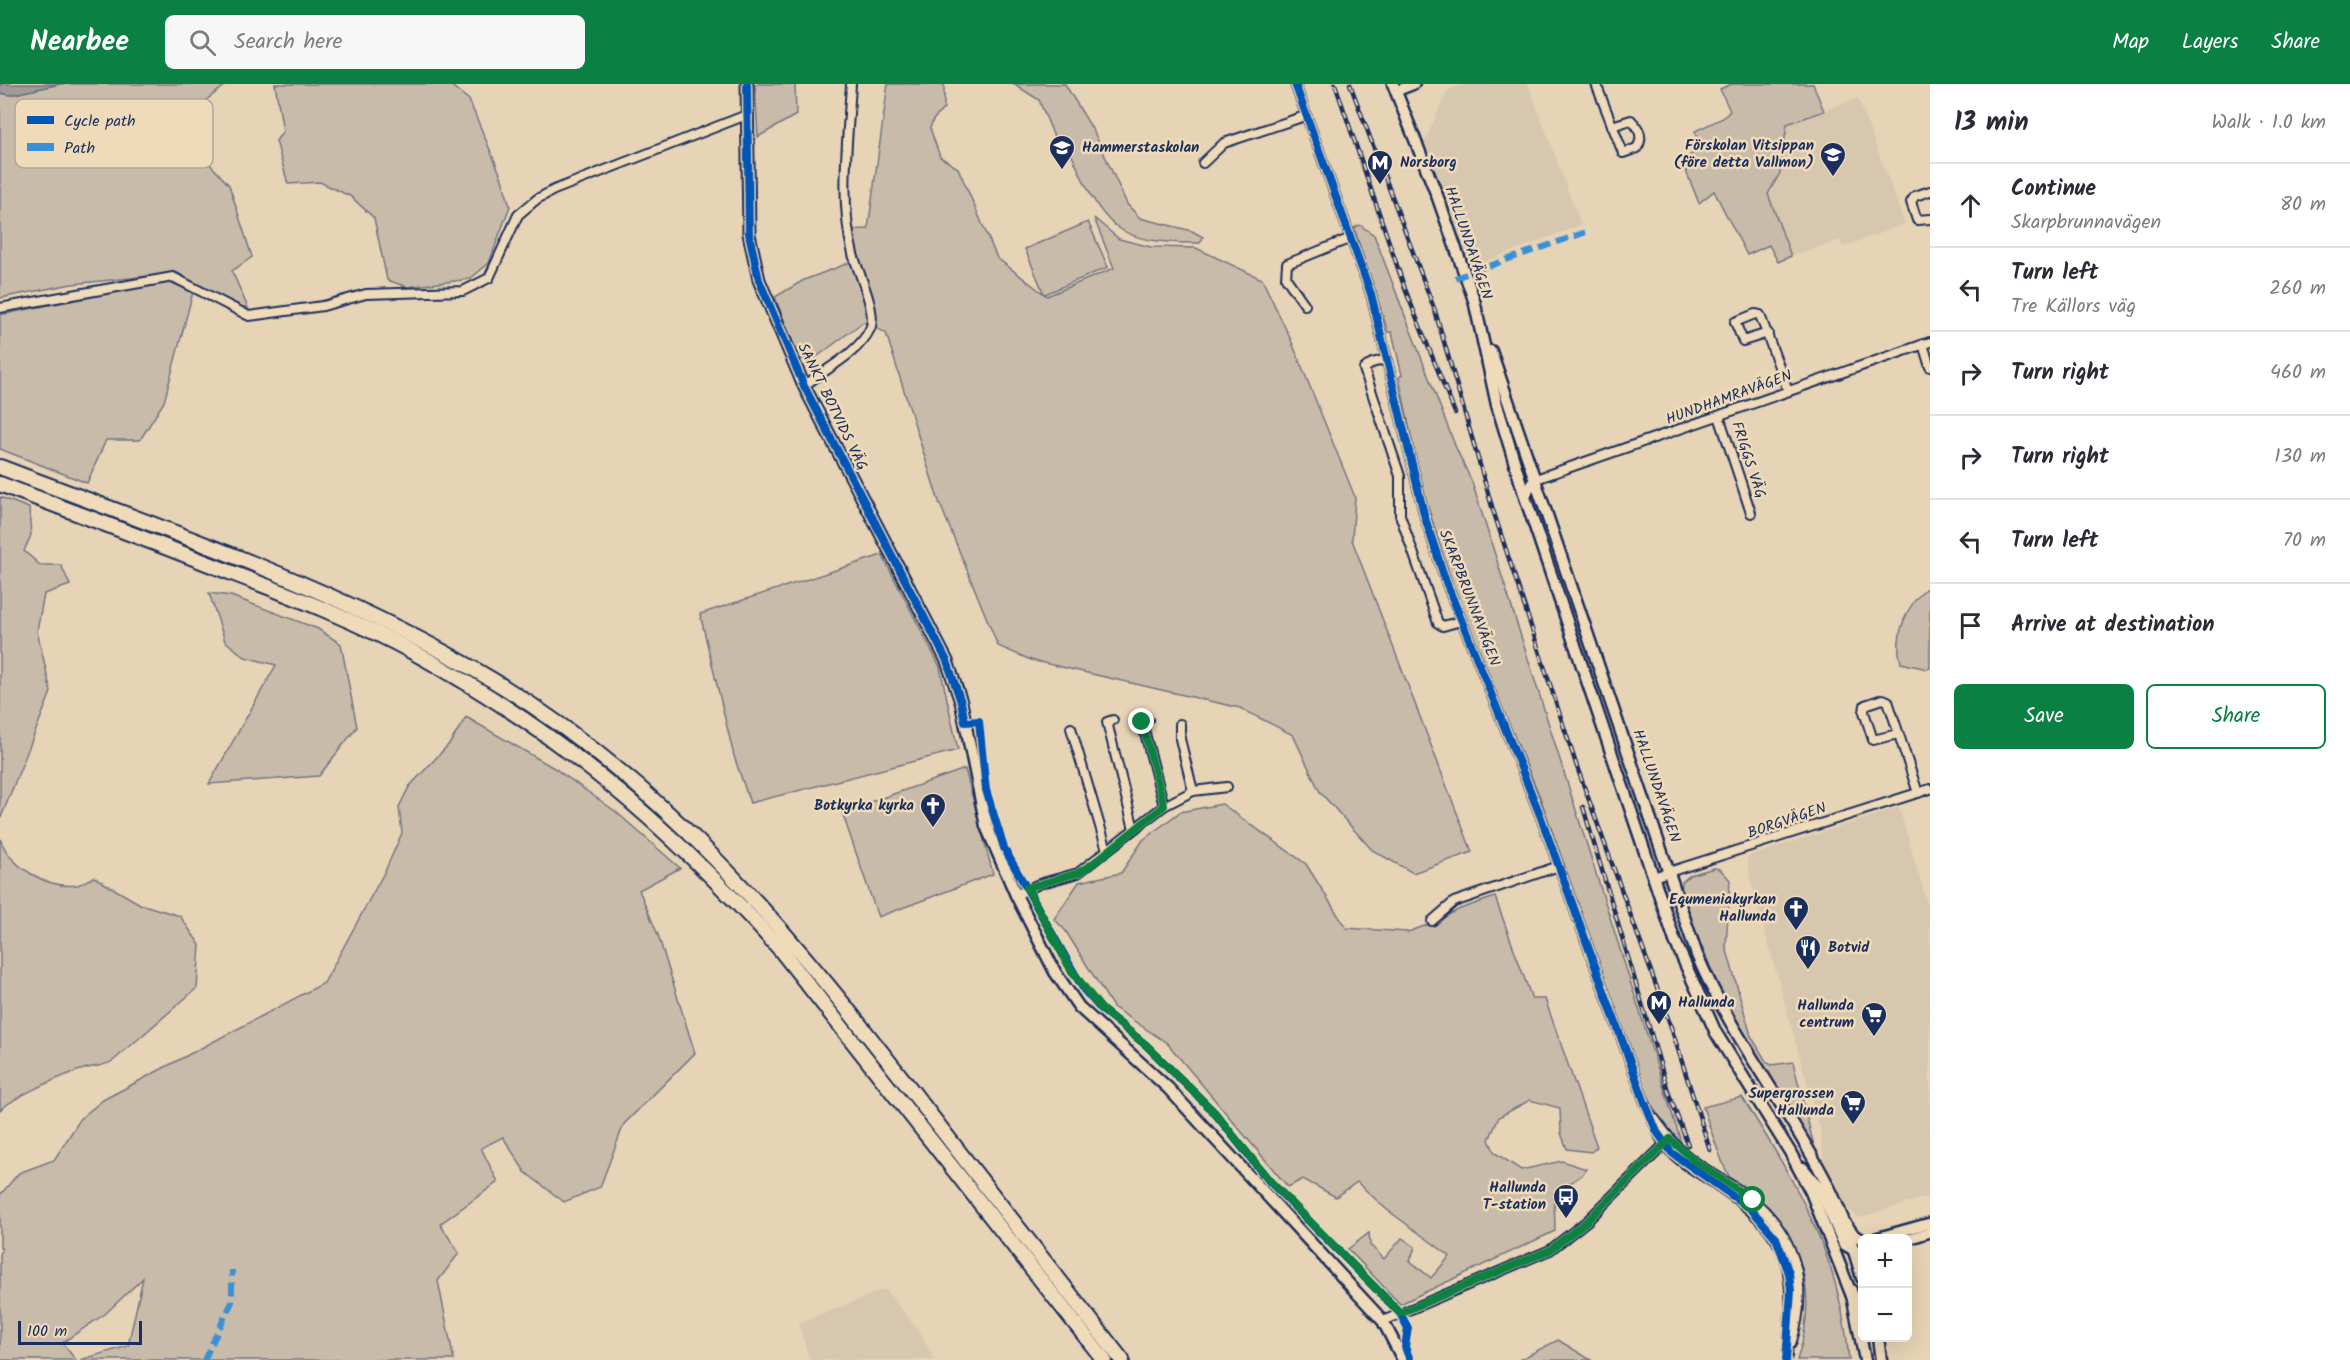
<!DOCTYPE html>
<html lang="en">
<head>
<meta charset="utf-8">
<style>
  body { margin:0; font-family:Kalam,sans-serif; background:#f7f7f7; color:#2b2b33 }
  .controls { position:absolute; right:18px; bottom:18px; display:grid; overflow:hidden; border-radius:9px; box-shadow:0 6px 24px #0002 }
  .controls button { width:54px; height:54px; display:grid; place-items:center; padding:0; border:0; border-bottom:2px solid #e1e1e2; background:#fff; color:#2b2b33; font:30px sans-serif }
  .scale { position:absolute; left:18px; bottom:15px; width:124px; box-sizing:border-box; padding-left:6px; border:3px solid #1b2f5e; border-top:0; font-size:16px; line-height:21px; white-space:nowrap; color:#1b2f5e; -webkit-text-stroke:4px #efdab9; paint-order:stroke }
  .stop { position:absolute; width:18px; height:18px; margin:-14px; border:4px solid #0b8043; border-radius:50%; background:#fff }
  .stop.end { background:#0b8043; border-color:#fff; box-shadow:0 2px 6px #0008 }
  .list { margin:0; padding:0; list-style:none }
  h2 { display:flex; justify-content:space-between; align-items:center; height:78px; margin:0; padding:0 24px; font-size:26px }
  h2 small { font-size:20px; font-weight:400; color:#7c7c81 }
  .list li { display:grid; grid-template-columns:39px 1fr auto; gap:18px; align-items:center; box-sizing:border-box; height:84px; padding:0 24px; border-top:2px solid #e1e1e2 }
  .list b { display:block; font-size:22px; white-space:nowrap }
  .list p { margin:0; font-size:20px; white-space:nowrap; color:#7c7c81 }
  .list em { font-size:20px; font-style:normal; color:#7c7c81 }
  .actions { display:flex; gap:12px; padding:18px 24px }
  .actions a { flex:1; padding:14px 0; border:2px solid #0b8043; border-radius:9px; text-align:center; font-size:21px; color:#0b8043 }
  .actions .main { background:#0b8043; color:#fff }
  .icon { flex:none; width:33px; height:33px; fill:none; stroke:currentColor; stroke-width:2; stroke-linecap:round; stroke-linejoin:round }
  .map { position:relative; flex:none; width:1930px; height:1276px; overflow:hidden }
  header { display:flex; align-items:center; gap:36px; box-sizing:border-box; height:84px; padding:0 30px; background:#0b8043; color:#fff }
  header strong { font-size:28px }
  nav { display:flex; gap:33px; margin-inline-start:auto; font-size:21px }
  .search { width:420px; height:54px; background:#f7f7f7; display:flex; align-items:center; gap:15px; box-sizing:border-box; padding:0 21px; border-radius:9px; color:#7c7c81; font-size:22px }
  main { display:flex }
  aside { flex:1; background:#fff }
  .map>svg:first-child { display:block }
</style>
</head>
<body>
<header>
<strong>Nearbee</strong>
<div class="search"><svg class="icon" aria-label="search" viewBox="0 0 24 24"><circle cx="10" cy="10" r="6"/><path d="M15 15l6 6"/></svg>Search here</div>
<nav><a>Map</a><a>Layers</a><a>Share</a></nav>
</header>
<main>
<div class="map">
<svg width="1930" height="1276" viewBox="0 0 1930 1276">
  <rect width="100%" height="100%" fill="#e7d3b5"/>
  <filter id="ink" filterUnits="userSpaceOnUse"><feTurbulence type="fractalNoise" baseFrequency=".0167" numOctaves="2"/><feDisplacementMap in="SourceGraphic" scale="12" xChannelSelector="R" yChannelSelector="G"/><feConvolveMatrix kernelMatrix="1 2 1 2 8 2 1 2 1" color-interpolation-filters="sRGB"/></filter>
  <g filter="url(#ink)">
    <g fill="#d8c7af">
      <path d="M1464 0H1528L1581 141 1468 184 1424 60 1447 7Z"/>
      <path d="M1858 14 1905 140 1843 163 1840 156 1791 172 1768 110 1776 98 1787 40Z"/>
      <path d="M1899 723 1930 829V1112L1859 1134 1843 1122 1825 1084 1820 1046 1750 794 1747 773Z"/>
      <path d="M885 1205 918 1246 935 1276H810L798 1239Z"/>
    </g>
    <g fill="#c9bba9" stroke="#727584" stroke-width="1.5">
      <path d="M60 0H227L200 21 207 77 229 101 252 173 232 187 248 224 227 219 178 189 72 200 0 214V9L10 11Z"/>
      <path d="M275 0H449L469 16 501 92 510 122 489 179 470 195 407 203 387 196 374 134 350 112 320 98 288 100 276 57 283 47Z"/>
      <path d="M755 0H795L796 31 758 53Z"/>
      <path d="M888 0H944V24L933 36 930 44 940 73 958 84 997 174 1044 210 1025 165 1088 138 1108 183 1045 210 1047 212 1114 184 1094 134 1119 155 1151 163 1196 164 1262 195 1291 256 1355 413 1352 456 1472 768 1413 789 1372 766 1320 708 1293 651 1240 624 1031 576 998 562 938 415 886 249 863 238 810 278 799 274 775 213 804 196 849 179 846 146 868 145Z"/>
      <path d="M1014 0H1065L1094 48 1127 120 1140 134 1192 147 1203 153 1200 159C1114 160 1103 142 1070 67L1061 70 1039 16Z"/>
      <path d="M1732 0H1813L1824 27 1787 40 1780 89 1768 110 1791 172 1778 178 1769 161 1747 171 1714 107 1699 119 1682 77 1702 63 1695 47 1723 34 1730 27 1720 5Z"/>
      <path d="M1360 141 1374 151 1456 364 1472 398 1682 1061 1655 1027 1641 996 1540 713 1462 531 1421 401 1399 293 1402 291 1392 248H1388L1354 144Z"/>
      <path d="M157 199H172L193 208 164 318 140 356H106L87 399 0 365V231Z"/>
      <path d="M0 413 29 424 31 451 24 467 40 481H61L70 501 44 510 37 547 51 608 0 736Z"/>
      <path d="M882 471 940 583 958 666 750 719 734 672 700 530Z"/>
      <path d="M1930 501V584L1927 585 1901 579C1893 551 1907 519 1930 501Z"/>
      <path d="M209 509 231 512 318 545 341 560 357 643 319 692 209 700 276 581 245 573 225 557Z"/>
      <path d="M466 633 554 684 615 727 680 784 639 806 658 851 695 969 624 1040 600 1103 564 1118 525 1088 503 1053 481 1064 498 1098 440 1140 459 1169 438 1197 454 1276H80L128 1262 143 1194 105 1230 62 1259 76 1276H0V1171L2 1165 0 1164V1111L19 1089 54 1076 81 1034 103 1016 324 899 386 785 402 749 399 723 409 703 450 659Z"/>
      <path d="M965 685 993 790 878 833 842 728Z"/>
      <path d="M1222 720 1306 780 1346 844 1408 848 1433 839 1460 825 1495 813 1532 915H1545L1597 1063 1591 1068 1567 1065 1561 1049 1560 1024 1530 1016 1499 1033 1489 1056 1495 1069 1521 1086 1562 1077 1586 1085 1582 1091 1554 1110 1555 1147 1400 1220 1348 1165 1369 1149 1370 1161 1384 1175 1402 1154 1415 1163 1410 1177 1431 1194 1450 1172 1386 1125 1357 1098 1336 1113 1303 1095 1288 1103 1167 959 1113 923 1065 846 1054 835 1079 798 1121 789 1143 756 1180 728Z"/>
      <path d="M0 754C9 782 47 805 77 801 82 800 89 795 94 793L140 820 180 832 200 861 197 904 114 976C104 983 98 981 87 984 65 990 17 1011 0 1026Z"/>
      <path d="M1714 784 1720 785 1730 796 1726 863 1751 952 1767 979 1772 981 1793 978 1814 1062 1729 927 1681 813 1682 798 1690 791Z"/>
      <path d="M1742 1013C1796 1099 1841 1173 1849 1276H1797C1815 1222 1809 1171 1770 1127 1759 1114 1741 1107 1731 1095 1723 1086 1708 1037 1703 1023Z"/>
      <path d="M1558 1256 1591 1276H1519Z"/>
    </g>
    <path fill="#a09b97" stroke="#6b7080" stroke-width="1.5" d="M0 0H60L10 11 0 9Z"/>
    <g fill="none" stroke-linecap="round" stroke-linejoin="round">
      <defs>
        <g id="minor">
          <path d="M1295 0 1371 210 1425 434 1446 498 1540 731 1645 1019C1652 1032 1655 1047 1664 1060 1677 1078 1699 1089 1718 1102 1796 1155 1794 1184 1787 1273"/>
          <path d="M1596 0 1623 69 1637 64C1644 53 1639 44 1631 36L1612 42"/>
          <path d="M1203 79 1224 59 1305 32"/>
          <path d="M1930 107 1915 112 1911 118 1917 136 1930 135"/>
          <path d="M1305 221 1286 194 1287 180 1351 154"/>
          <path d="M0 224 173 193 249 232 323 222 366 210 463 207 489 194 518 131 537 115 554 106 749 30"/>
          <path d="M1768 249 1743 257 1735 238 1755 230 1760 231 1788 307"/>
          <path d="M1923 260 1930 283"/>
          <path d="M1387 275 1372 279 1364 285 1400 392V431L1438 539 1443 542 1461 537"/>
          <path d="M804 302C825 285 858 270 870 245 878 229 858 188 853 170 839 116 848 55 851 0"/>
          <path d="M1719 332 1751 429"/>
          <path d="M1526 414 1531 399 1536 395 1930 258"/>
          <path d="M1113 636 1107 638 1134 745"/>
          <path d="M1148 636 1142 638 1164 722"/>
          <path d="M1180 640V655L1193 707"/>
          <path d="M1071 644 1107 766"/>
          <path d="M1898 650 1873 656 1864 628 1865 621 1883 615 1888 617 1918 709"/>
          <path d="M1653 793 1930 705"/>
          <path d="M1016 811 1039 800 1078 789 1164 722 1193 707 1227 703"/>
          <path d="M1432 837 1454 818 1559 782"/>
          <path d="M1655 1035C1664 1047 1673 1060 1685 1070 1702 1085 1723 1095 1742 1108 1795 1144 1811 1201 1791 1260"/>
          <path d="M1383 1237 1550 1166 1587 1137 1670 1055"/>
        </g>
        <g id="tertiary">
          <path d="M1396 7 1414 0"/>
          <path d="M1847 1141 1855 1152 1862 1155"/>
          <path d="M1876 1154 1930 1139"/>
          <path d="M1908 1155 1930 1148"/>
        </g>
        <g id="secondary">
          <path d="M747 0 749 150 759 196 804 302 947 577 961 618 986 742 1016 811 1055 888 1079 923 1168 1004 1383 1237 1403 1276"/>
          <path d="M1393 0 1438 114 1474 216 1497 321 1526 416 1675 857 1716 949 1790 1068 1811 1108 1852 1212"/>
          <path d="M1491 267 1697 871C1730 949 1781 1014 1821 1088 1840 1122 1852 1158 1862 1194"/>
          <path d="M1803 1084 1819 1104 1844 1160 1854 1166"/>
          <path d="M1851 1206 1865 1276"/>
          <path d="M1878 1254 1881 1276"/>
        </g>
        <g id="motorway">
          <path d="M0 383C168 447 340 504 494 597 676 708 793 854 922 1020 988 1106 1055 1191 1122 1276"/>
          <path d="M0 400C79 430 159 460 237 491 298 514 358 538 415 569 561 649 668 741 779 864L1104 1276"/>
        </g>
      </defs>
      <use href="#minor" stroke="#1b2f5e" stroke-width="12"/>
      <use href="#tertiary" stroke="#1b2f5e" stroke-width="14"/>
      <use href="#secondary" stroke="#1b2f5e" stroke-width="15"/>
      <use href="#motorway" stroke="#1b2f5e" stroke-width="18"/>
      <use href="#minor" stroke="#efdab9" stroke-width="8"/>
      <use href="#tertiary" stroke="#efdab9" stroke-width="9"/>
      <use href="#secondary" stroke="#efdab9" stroke-width="10"/>
      <use href="#motorway" stroke="#efdab9" stroke-width="14"/>
      <defs>
        <g id="rail">
          <path d="M1335 0 1405 205 1455 329"/>
          <path d="M1350 0 1435 227 1493 426 1577 683 1670 940 1710 1066"/>
          <path d="M1583 723 1669 1010 1688 1061"/>
        </g>
      </defs>
      <use href="#rail" stroke="#1b2f5e" stroke-width="4.5"/>
      <use href="#rail" stroke="#efdab9" stroke-width="2" stroke-dasharray="7" stroke-linecap="butt"/>
      <g stroke="#3891d7" stroke-width="6" stroke-dasharray="12 6" stroke-linecap="butt">
        <path d="M1455 194 1589 147"/>
        <path d="M204 1276 232 1218V1186"/>
      </g>
      <defs>
        <g id="cycleway">
          <path d="M747 0 749 150 759 196 804 302 947 577 961 618 965 638 979 637 986 706 1004 764 1084 906 1101 925 1146 961 1214 1028 1269 1097 1400 1229 1408 1244 1405 1263 1410 1276"/>
          <path d="M1295 0 1371 210 1425 434 1446 498 1540 731 1645 1019 1657 1048 1672 1069 1751 1125 1776 1154 1789 1189 1791 1207 1786 1276"/>
        </g>
      </defs>
      <use href="#cycleway" stroke="#efdab9" stroke-width="11"/>
      <use href="#cycleway" stroke="#0057b8" stroke-width="8"/>
    </g>
  </g>
  <g fill="none" stroke-linecap="round" stroke-linejoin="round" filter="url(#ink)">
    <path stroke="#0b8043" stroke-width="8" d="M1142 638 1164 722 1091 781 1078 789 1027 804 1071 886 1101 925 1146 961 1214 1028 1269 1096 1400 1229 1550 1166 1587 1137 1670 1055 1696 1078 1753 1116"/>
  </g>
  <defs>
    <symbol id="school-pin" viewBox="-11 -11 22 30"><path d="M0 17L-7.5 6A9.5 9.5 0 1 1 7.5 6Z" fill="#1b2f5e" stroke="#efdab9"/><path d="M0-5L7-2L0 1L-7-2ZM-4 1L0 2.5L4 1V4Q0 6-4 4Z" fill="#fff"/></symbol>
    <symbol id="metro-pin" viewBox="-11 -11 22 30"><path d="M0 17L-7.5 6A9.5 9.5 0 1 1 7.5 6Z" fill="#1b2f5e" stroke="#efdab9"/><path d="M-5.5 5V-5H-3L0 0L3-5H5.5V5H3V-.5L0 4L-3-.5V5Z" fill="#fff"/></symbol>
    <symbol id="church-pin" viewBox="-11 -11 22 30"><path d="M0 17L-7.5 6A9.5 9.5 0 1 1 7.5 6Z" fill="#1b2f5e" stroke="#efdab9"/><path d="M-1.2-6h2.4v3.5h3.3v2.4h-3.3V6h-2.4V-.1h-3.3v-2.4h3.3Z" fill="#fff"/></symbol>
    <symbol id="restaurant-pin" viewBox="-11 -11 22 30"><path d="M0 17L-7.5 6A9.5 9.5 0 1 1 7.5 6Z" fill="#1b2f5e" stroke="#efdab9"/><path d="M-5-6h1v4h1v-4h1v4h1v-4h1v5L-1.5 .5V6h-2V.5L-5-1ZM5-6V6H3V1.5H1.5Q1.5-4 5-6Z" fill="#fff"/></symbol>
    <symbol id="supermarket-pin" viewBox="-11 -11 22 30"><path d="M0 17L-7.5 6A9.5 9.5 0 1 1 7.5 6Z" fill="#1b2f5e" stroke="#efdab9"/><path d="M-6-5.5h2.5l.6 2H6L4.5 2H-2.5L-4.4-4H-6ZM-1.5 3.2a1.3 1.3 0 1 0 .1 0ZM3 3.2a1.3 1.3 0 1 0 .1 0Z" fill="#fff"/></symbol>
    <symbol id="bus-pin" viewBox="-11 -11 22 30"><path d="M0 17L-7.5 6A9.5 9.5 0 1 1 7.5 6Z" fill="#1b2f5e" stroke="#efdab9"/><path d="M-5-6H5V4H4V6H2V4H-2V6H-4V4H-5ZM-3.5-4V0h7V-4ZM-3.5 1.2v1.5H-2V1.2ZM2 1.2v1.5H3.5V1.2Z" fill="#fff"/></symbol>
  </defs>
  <g fill-rule="evenodd">
    <use href="#school-pin" x="1047" y="49" width="30" height="40"/>
    <use href="#school-pin" x="1818" y="56" width="30" height="40"/>
    <use href="#metro-pin" x="1365" y="64" width="30" height="40"/>
    <use href="#church-pin" x="918" y="707" width="30" height="40"/>
    <use href="#church-pin" x="1781" y="810" width="30" height="40"/>
    <use href="#restaurant-pin" x="1793" y="849" width="30" height="40"/>
    <use href="#metro-pin" x="1644" y="904" width="30" height="40"/>
    <use href="#supermarket-pin" x="1859" y="916" width="30" height="40"/>
    <use href="#supermarket-pin" x="1838" y="1004" width="30" height="40"/>
    <use href="#bus-pin" x="1551" y="1098" width="30" height="40"/>
  </g>
  <g text-anchor="middle" dominant-baseline="central" stroke-width="5" stroke-linejoin="round" paint-order="stroke">
    <g font-size="15" font-weight="bold" fill="#1b2f5e" stroke="#efdab9" text-anchor="end">
      <text x="1814" y="62">Förskolan Vitsippan<tspan x="1814" dy="17">(före detta Vallmon)</tspan></text>
      <text x="1082" y="64" text-anchor="start">Hammerstaskolan</text>
      <text x="1400" y="79" text-anchor="start">Norsborg</text>
      <text x="914" y="722">Botkyrka kyrka</text>
      <text x="1776" y="816">Equmeniakyrkan<tspan x="1776" dy="17">Hallunda</tspan></text>
      <text x="1828" y="864" text-anchor="start">Botvid</text>
      <text x="1678" y="919" text-anchor="start">Hallunda</text>
      <text x="1854" y="922">Hallunda<tspan x="1854" dy="17">centrum</tspan></text>
      <text x="1834" y="1010">Supergrossen<tspan x="1834" dy="17">Hallunda</tspan></text>
      <text x="1546" y="1104">Hallunda<tspan x="1546" dy="17">T-station</tspan></text>
    </g>
    <g font-size="15" fill="#1b2f5e" stroke="#efdab9">
      <text transform="translate(1468 159) rotate(71)">HALLUNDAVÄGEN</text>
      <text transform="translate(1729 314) rotate(-20)">HUNDHAMRAVÄGEN</text>
      <text transform="translate(832 323) rotate(64)">SANKT BOTVIDS VÄG</text>
      <text transform="translate(1748 376) rotate(72)">FRIGGS VÄG</text>
      <text transform="translate(1469 514) rotate(69)">SKARPBRUNNAVÄGEN</text>
      <text transform="translate(1656 702) rotate(71)">HALLUNDAVÄGEN</text>
      <text transform="translate(1787 737) rotate(-19)">BORGVÄGEN</text>
    </g>
  </g>
  <rect x="15" y="15" width="198" height="69" rx="9" fill="#efdab9" stroke="#afa79e" stroke-width="1.5"/>
  <rect x="27" y="32" width="27" height="8" fill="#0057b8"/>
  <rect x="27" y="59" width="27" height="8" fill="#3891d7"/>
  <g font-size="16" fill="#1b2f5e">
    <text x="64" y="42">Cycle path</text>
    <text x="64" y="69">Path</text>
  </g>
</svg>
<div class="controls">
<button>+</button>
<button>−</button>
</div>
<div class="scale">100 m</div>
<div class="stop" style="left:1753px;top:1116px"></div>
<div class="stop end" style="left:1142px;top:638px"></div>
</div>
<aside>
<h2>13 min<small>Walk · 1.0 km</small></h2>
<ul class="list">
<li><svg class="icon" aria-label="ahead" viewBox="0 0 24 24"><path d="M12 20V5M6 11l6-6 6 6"/></svg><div><b>Continue</b><p>Skarpbrunnavägen</p></div><em>80 m</em></li>
<li><svg class="icon" aria-label="left" viewBox="0 0 24 24"><path d="M17 20v-9H6M10 6l-5 5 5 5"/></svg><div><b>Turn left</b><p>Tre Källors väg</p></div><em>260 m</em></li>
<li><svg class="icon" aria-label="right" viewBox="0 0 24 24"><path d="M7 20v-9h11M14 6l5 5-5 5"/></svg><div><b>Turn right</b></div><em>460 m</em></li>
<li><svg class="icon" aria-label="right" viewBox="0 0 24 24"><path d="M7 20v-9h11M14 6l5 5-5 5"/></svg><div><b>Turn right</b></div><em>130 m</em></li>
<li><svg class="icon" aria-label="left" viewBox="0 0 24 24"><path d="M17 20v-9H6M10 6l-5 5 5 5"/></svg><div><b>Turn left</b></div><em>70 m</em></li>
<li><svg class="icon" aria-label="arrive" viewBox="0 0 24 24"><path d="M6 21V4h12l-3 4 3 4H6"/></svg><div><b>Arrive at destination</b></div></li>
</ul>
<div class="actions"><a class="main">Save</a><a>Share</a></div>
</aside>
</main>
</body>
</html>
